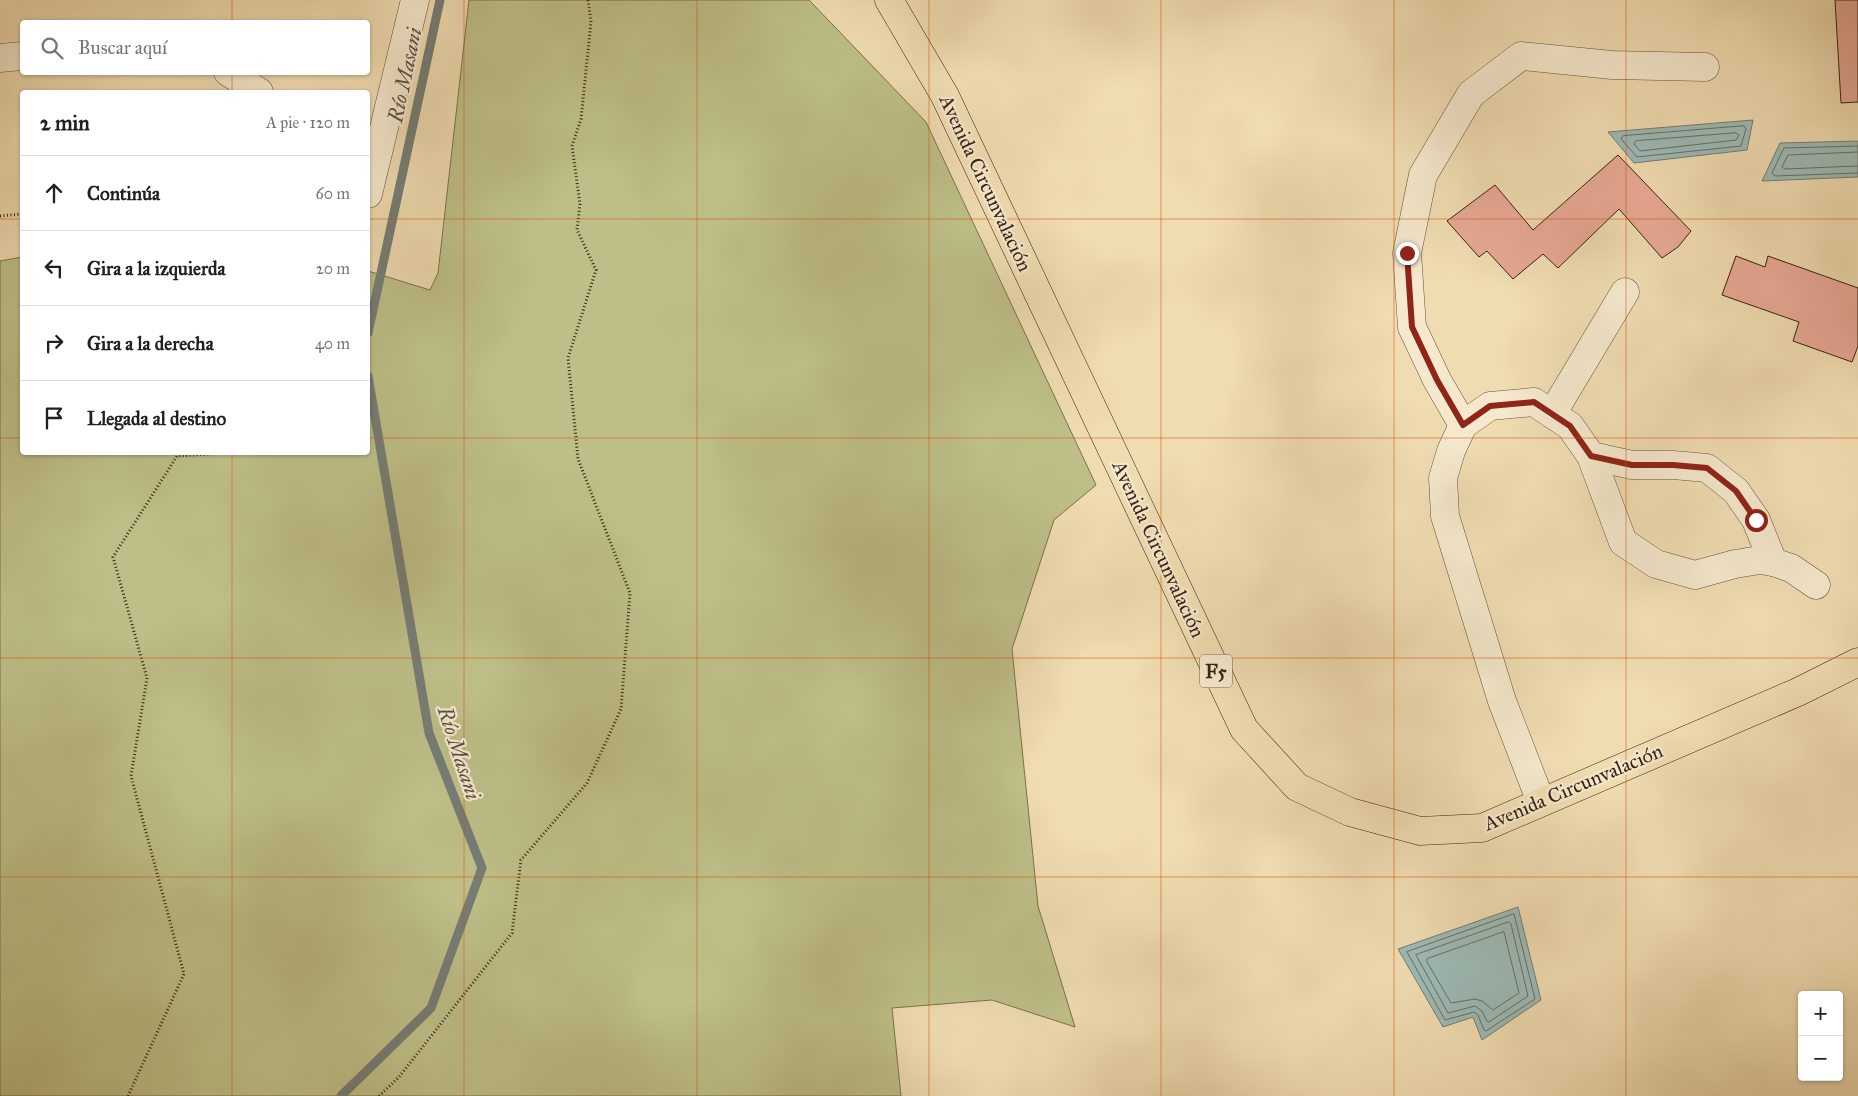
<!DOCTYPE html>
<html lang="es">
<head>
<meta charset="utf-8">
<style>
  body { margin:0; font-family:"IM FELL Great Primer",serif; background:#f6f6f6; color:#202124 }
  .controls { position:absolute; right:15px; bottom:15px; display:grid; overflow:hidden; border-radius:5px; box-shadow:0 1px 4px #0004 }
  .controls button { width:45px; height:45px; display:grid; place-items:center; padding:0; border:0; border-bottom:1px solid #e0e0e0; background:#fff; color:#202124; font:25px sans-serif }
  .stop { position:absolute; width:15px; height:15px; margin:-11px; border:4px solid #8f2418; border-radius:50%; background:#fff }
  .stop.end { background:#8f2418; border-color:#fff; box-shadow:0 1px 5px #0008 }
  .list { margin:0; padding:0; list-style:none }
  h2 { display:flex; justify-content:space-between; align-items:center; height:65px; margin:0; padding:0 20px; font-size:21px }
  h2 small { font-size:16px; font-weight:400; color:#757577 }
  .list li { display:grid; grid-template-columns:32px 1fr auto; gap:15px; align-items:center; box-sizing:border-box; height:75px; padding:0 20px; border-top:1px solid #e0e0e0 }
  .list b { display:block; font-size:19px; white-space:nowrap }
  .list em { font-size:16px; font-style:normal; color:#757577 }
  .icon { flex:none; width:28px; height:28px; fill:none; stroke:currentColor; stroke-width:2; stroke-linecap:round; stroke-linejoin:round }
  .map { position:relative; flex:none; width:1858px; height:1096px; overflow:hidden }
  .search { position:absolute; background:#fff; box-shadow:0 1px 4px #0004; left:20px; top:20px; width:350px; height:55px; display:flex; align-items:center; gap:12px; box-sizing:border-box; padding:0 18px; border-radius:5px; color:#757577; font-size:19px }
  .panel { position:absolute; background:#fff; box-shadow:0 1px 4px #0004; left:20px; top:90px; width:350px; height:365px; border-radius:5px }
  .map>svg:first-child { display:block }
</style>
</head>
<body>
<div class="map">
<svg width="1858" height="1096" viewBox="0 0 1858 1096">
  <rect width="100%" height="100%" fill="#f0dcb1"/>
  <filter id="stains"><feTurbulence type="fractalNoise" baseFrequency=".004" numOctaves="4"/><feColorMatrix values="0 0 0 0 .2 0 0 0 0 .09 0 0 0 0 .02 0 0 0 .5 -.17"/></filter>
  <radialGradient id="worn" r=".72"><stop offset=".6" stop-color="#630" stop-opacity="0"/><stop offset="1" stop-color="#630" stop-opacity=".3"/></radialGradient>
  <path fill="#bebf88" stroke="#7c704e" d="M469 0H809L926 122 1096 485 1054 520 1012 649 1038 906 1075 1027 992 1000 892 1008 901 1096H0V261L22 257V452H368V271L430 290 438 273Z"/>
  <g fill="#9dbab5" stroke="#757d75">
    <path d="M1753 120 1747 150 1634 163 1608 132Z"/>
    <path d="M1858 141V177L1762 181 1780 143Z"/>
    <path d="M1518 907 1541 1000 1482 1040 1473 1017 1443 1027 1398 949Z"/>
  </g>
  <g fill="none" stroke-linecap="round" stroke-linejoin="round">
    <g stroke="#6b6e64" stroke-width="1">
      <path d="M1744 126 1746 129 1741 146 1637 157 1621 139 1623 136Z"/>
      <path d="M1736 133 1739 135 1736 140 1640 151 1634 144 1636 141Z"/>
      <path d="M1858 146 1784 148 1772 173 1775 176 1858 173"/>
      <path d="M1858 152 1788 155 1782 167 1785 169 1858 166"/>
      <path d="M1514 914 1535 999 1486 1031 1484 1030 1478 1015 1474 1012 1445 1020 1407 952Z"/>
      <path d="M1509 922 1511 924 1528 996 1489 1022 1487 1021 1482 1011 1475 1006 1448 1013 1416 955Z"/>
      <path d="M1504 932 1519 993 1493 1010 1482 1001 1475 999 1451 1003 1427 962V959Z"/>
    </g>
    <g stroke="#757d75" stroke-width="9">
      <path d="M368 333 440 0"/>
      <path d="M341 1096 431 1008 482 868 429 733 368 376"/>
    </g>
  </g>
  <g fill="#e8a996" stroke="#392214">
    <path d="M1835 0H1858V102L1841 103Z"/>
    <path d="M1618 155 1691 231 1678 247 1662 258 1619 209 1558 268 1543 254 1513 279 1487 251 1479 257 1447 221 1495 185 1533 230Z"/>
    <path d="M1736 256 1765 267 1768 256 1858 288V346L1852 362 1793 341 1799 322 1722 295Z"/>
  </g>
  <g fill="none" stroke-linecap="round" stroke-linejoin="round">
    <defs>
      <g id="minor">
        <path d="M0 58 22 56"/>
        <path d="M228 72 259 92"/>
        <path d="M368 194 415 0"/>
        <path d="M1552 414 1625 292"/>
        <path d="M1463 425 1437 380 1412 327 1407 253 1423 175 1471 94 1521 56 1612 65 1705 67"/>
        <path d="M1591 456 1632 465H1673L1707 468 1736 491 1756 520 1773 562"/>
        <path d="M1541 802 1502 701 1445 516 1443 478 1451 451 1463 425 1490 406 1534 402 1570 426 1591 456 1623 542 1656 564 1695 575 1735 564 1760 560 1773 562 1791 568 1816 585"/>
      </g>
      <path id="highway" d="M889 0 945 96 1244 729 1297 787 1350 812 1420 831 1482 828 1798 692 1858 662"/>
    </defs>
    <use href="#minor" stroke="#67503b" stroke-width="29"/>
    <use href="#highway" stroke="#392214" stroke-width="29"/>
    <g stroke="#392214" stroke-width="3" stroke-dasharray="1 2.5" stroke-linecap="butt">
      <path d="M0 216 22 214"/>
      <path d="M128 1096 184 974 131 776 147 678 113 557 177 456 239 452"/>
      <path d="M379 1096 399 1077 512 933 521 860 587 783 621 709 630 593 578 459 568 358 596 270 577 230 580 204 572 146 581 119 591 22 588 0"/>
    </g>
    <use href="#minor" stroke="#f5e8cc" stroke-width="28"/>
    <use href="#highway" stroke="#f0dcb1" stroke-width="28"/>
  </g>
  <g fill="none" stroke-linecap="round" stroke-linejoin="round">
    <path stroke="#8f2418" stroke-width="6" d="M1407 253 1412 327 1437 380 1463 425 1490 406 1534 402 1570 426 1591 456 1632 465H1673L1707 468 1736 491 1756 520"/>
  </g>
  <path fill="none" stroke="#d6540d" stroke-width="1" stroke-opacity="0.55" d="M232 0V22M464 0V1096M697 0V1096M929 0V1096M1161 0V1096M1394 0V1096M1626 0V1096M232 72V92M0 219H22M368 219H1858M0 438H22M368 438H1858M232 452V1096M0 658H1858M0 877H1858"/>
  <g text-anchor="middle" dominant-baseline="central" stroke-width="4.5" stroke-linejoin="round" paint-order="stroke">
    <rect fill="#f5e8cc" stroke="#715d4b" stroke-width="1" x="1200" y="654.5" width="32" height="33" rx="4"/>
    <g font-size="19" font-weight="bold" fill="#392214">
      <text x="1216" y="671">F5</text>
    </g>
    <g font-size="20" fill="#392214" stroke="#f5e8cc">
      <text transform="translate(986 183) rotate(65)">Avenida Circunvalación</text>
      <text transform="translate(1159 549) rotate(65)">Avenida Circunvalación</text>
      <text transform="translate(1573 787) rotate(-23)">Avenida Circunvalación</text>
    </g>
    <g font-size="21" font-style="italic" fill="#575044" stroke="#f5e8cc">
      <text transform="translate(405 75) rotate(-78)">Río Masani</text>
      <text transform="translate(459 753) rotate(72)">Río Masani</text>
    </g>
  </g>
  <rect width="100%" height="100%" filter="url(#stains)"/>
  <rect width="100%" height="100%" fill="url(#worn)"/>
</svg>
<div class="controls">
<button>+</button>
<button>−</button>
</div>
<div class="stop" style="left:1756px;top:520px"></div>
<div class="stop end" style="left:1407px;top:253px"></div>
<div class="search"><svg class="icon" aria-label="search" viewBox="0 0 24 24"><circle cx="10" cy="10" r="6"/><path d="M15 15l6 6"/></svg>Buscar aquí</div>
<section class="panel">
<h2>2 min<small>A pie · 120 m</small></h2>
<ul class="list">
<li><svg class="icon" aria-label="ahead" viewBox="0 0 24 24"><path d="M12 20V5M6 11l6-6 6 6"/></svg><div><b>Continúa</b></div><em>60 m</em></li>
<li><svg class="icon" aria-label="left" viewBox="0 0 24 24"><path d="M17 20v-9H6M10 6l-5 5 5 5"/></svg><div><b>Gira a la izquierda</b></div><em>20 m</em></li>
<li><svg class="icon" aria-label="right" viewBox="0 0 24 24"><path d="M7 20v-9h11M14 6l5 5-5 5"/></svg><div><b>Gira a la derecha</b></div><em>40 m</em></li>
<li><svg class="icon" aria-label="arrive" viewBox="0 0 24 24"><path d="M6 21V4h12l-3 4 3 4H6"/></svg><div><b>Llegada al destino</b></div></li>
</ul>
</section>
</div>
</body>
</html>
